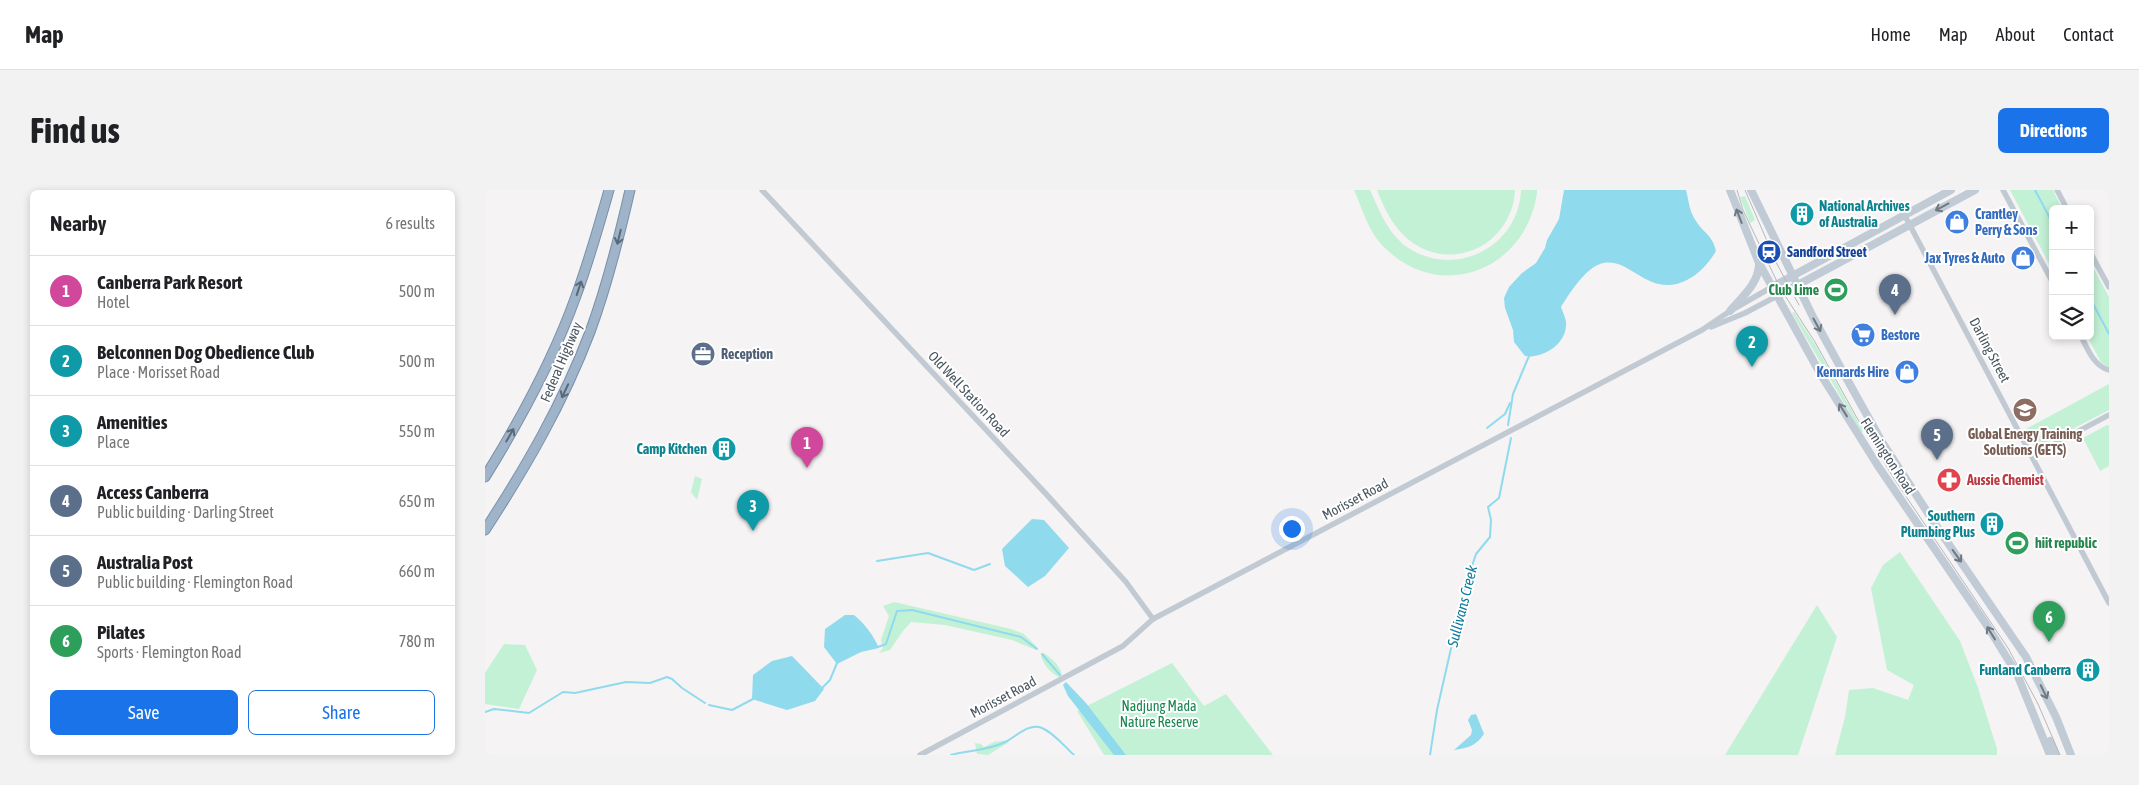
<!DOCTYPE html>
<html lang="en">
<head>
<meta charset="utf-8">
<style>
  body { margin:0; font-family:"Asap Condensed",sans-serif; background:#f2f2f2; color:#202124 }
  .controls { position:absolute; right:15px; top:15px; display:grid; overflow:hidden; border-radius:8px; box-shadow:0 2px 8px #0003 }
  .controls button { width:45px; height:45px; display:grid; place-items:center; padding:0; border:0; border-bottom:1px solid #e0e0e0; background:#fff; color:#202124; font:25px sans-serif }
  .you { position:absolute; left:806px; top:338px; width:18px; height:18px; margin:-12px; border:4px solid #fff; border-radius:50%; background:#1a73e8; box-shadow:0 0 0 8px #1a73e833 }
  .badge { display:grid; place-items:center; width:32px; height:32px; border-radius:50%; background:#1a73e8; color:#fff; font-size:16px; font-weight:700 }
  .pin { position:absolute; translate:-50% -41px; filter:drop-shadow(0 1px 2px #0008) }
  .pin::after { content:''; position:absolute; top:26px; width:18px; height:15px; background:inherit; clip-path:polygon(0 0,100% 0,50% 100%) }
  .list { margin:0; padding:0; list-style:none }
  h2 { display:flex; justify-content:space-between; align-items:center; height:65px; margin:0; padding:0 20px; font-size:21px }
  h2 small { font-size:16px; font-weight:400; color:#757577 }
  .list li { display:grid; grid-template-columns:32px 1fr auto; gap:15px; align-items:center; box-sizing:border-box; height:70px; padding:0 20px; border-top:1px solid #e0e0e0 }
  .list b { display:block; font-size:19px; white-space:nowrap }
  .list p { margin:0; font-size:16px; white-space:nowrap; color:#757577 }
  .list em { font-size:16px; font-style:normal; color:#757577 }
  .actions { display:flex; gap:10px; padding:15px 20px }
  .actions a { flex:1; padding:11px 0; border:1px solid #1a73e8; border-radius:8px; text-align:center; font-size:18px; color:#1a73e8 }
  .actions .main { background:#1a73e8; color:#fff }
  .icon { flex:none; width:28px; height:28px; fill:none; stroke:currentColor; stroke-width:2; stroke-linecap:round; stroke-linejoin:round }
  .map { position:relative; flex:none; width:1624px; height:565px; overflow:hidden; border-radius:8px }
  header { display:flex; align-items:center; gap:30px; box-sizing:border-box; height:70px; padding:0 25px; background:#fff; border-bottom:1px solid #e0e0e0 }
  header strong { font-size:24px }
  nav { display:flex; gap:28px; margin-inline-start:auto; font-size:18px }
  .intro { display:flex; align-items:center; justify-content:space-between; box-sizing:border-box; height:120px; padding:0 30px }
  h1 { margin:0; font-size:35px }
  .button { padding:12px 22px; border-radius:8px; background:#1a73e8; color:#fff; font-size:18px; font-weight:700 }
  main { display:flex; gap:30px; padding:0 30px }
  aside { flex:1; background:#fff; border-radius:8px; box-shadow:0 2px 8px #0003 }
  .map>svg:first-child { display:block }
</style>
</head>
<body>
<header>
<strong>Map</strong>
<nav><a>Home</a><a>Map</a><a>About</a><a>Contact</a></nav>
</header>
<div class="intro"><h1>Find us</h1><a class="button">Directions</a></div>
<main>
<aside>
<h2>Nearby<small>6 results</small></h2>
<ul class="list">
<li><span class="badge" style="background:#d1479c">1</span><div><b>Canberra Park Resort</b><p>Hotel</p></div><em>500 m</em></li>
<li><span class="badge" style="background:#0f9aa8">2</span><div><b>Belconnen Dog Obedience Club</b><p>Place · Morisset Road</p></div><em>500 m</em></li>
<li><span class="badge" style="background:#0f9aa8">3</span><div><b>Amenities</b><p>Place</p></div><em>550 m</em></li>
<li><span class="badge" style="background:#5c6f8a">4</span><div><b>Access Canberra</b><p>Public building · Darling Street</p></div><em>650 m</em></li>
<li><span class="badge" style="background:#5c6f8a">5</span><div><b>Australia Post</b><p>Public building · Flemington Road</p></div><em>660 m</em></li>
<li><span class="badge" style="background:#2e9e5b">6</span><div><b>Pilates</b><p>Sports · Flemington Road</p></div><em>780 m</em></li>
</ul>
<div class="actions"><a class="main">Save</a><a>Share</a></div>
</aside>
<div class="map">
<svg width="1624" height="565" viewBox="0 0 1624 565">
  <rect width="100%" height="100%" fill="#f5f3f3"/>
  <g fill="#c3f1d5">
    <path d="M869 0H885C895 22 904 46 925 59 972 88 1034 56 1036 0H1052V3C1041 80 955 114 899 57 884 43 877 18 869 0Z"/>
    <path d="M892 0H1030C1028 51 972 83 928 53 909 40 900 20 892 0Z"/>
    <path d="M1525 0H1568L1577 19H1568V81Z"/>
    <path d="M1260 6 1270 30 1265 33 1255 7Z"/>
    <path d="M1605 72 1624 107V178L1616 172 1602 146H1605Z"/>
    <path d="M1309 122 1331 156 1378 241 1376 242 1312 132 1307 123Z"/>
    <path d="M1624 194V220L1555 256C1545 255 1543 248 1539 240Z"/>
    <path d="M1622 235 1624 236V276L1615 281 1598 248Z"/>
    <path d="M210 286 217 289 212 310 206 302Z"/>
    <path d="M1415 362 1475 451 1493 498 1512 559V565H1350L1360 527 1364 500 1388 498 1423 510 1429 495 1402 480 1386 398 1398 375Z"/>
    <path d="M409 412 526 439 539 444 553 458 551 460 527 450 460 435 426 432 418 441 405 460 394 463 398 458 396 450 404 426 398 416Z"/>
    <path d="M1332 415 1352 447 1313 565H1240Z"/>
    <path d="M19 454 40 455 52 480 34 519 0 514V483Z"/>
    <path d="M559 463C567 469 576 476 577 486L574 487C565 483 559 475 556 466Z"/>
    <path d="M687 473 719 516 741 504 788 565H619L592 521Z"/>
    <path d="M523 550 524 552 503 565 492 564 490 553 496 554 499 557 509 552Z"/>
  </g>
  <g fill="#90daee">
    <path d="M1079 0H1201C1204 11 1204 21 1211 31 1219 44 1227 44 1231 61 1224 73 1214 84 1202 90 1162 110 1145 64 1115 74 1100 79 1084 104 1076 117 1078 123 1082 130 1081 136 1080 155 1057 169 1040 166L1029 152 1028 140 1020 118 1019 108 1024 97 1037 83 1051 73 1060 58 1062 50 1074 29Z"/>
    <path d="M547 329 559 330 584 358 560 386 543 397 520 376 517 359Z"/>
    <path d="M360 425H369C381 435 388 445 394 458L376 462 352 474 339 457 340 439Z"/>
    <path d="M307 466 339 499 330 511 302 520 267 509 268 485 287 471Z"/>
    <path d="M581 492 601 513 641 565H629L583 506 578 495Z"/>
    <path d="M991 524 999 544C991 556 983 558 969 560L986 545 987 540 983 530 986 525Z"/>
  </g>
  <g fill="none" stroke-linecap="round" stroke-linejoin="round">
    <g stroke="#90daee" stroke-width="2">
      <path d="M1550 0 1568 34"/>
      <path d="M1605 108 1624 144"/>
      <path d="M1023 235 1028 204 1044 166"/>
      <path d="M1002 238 1020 224 1025 213"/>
      <path d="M392 371 443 363 489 380 505 374"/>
      <path d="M393 457 401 454 412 421 427 420 536 447 552 459"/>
      <path d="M557 464 575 485"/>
      <path d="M337 498 345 490 352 473"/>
      <path d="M224 515 247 520 268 509"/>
      <path d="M0 522 9 519 44 523 78 502 90 503 141 492 165 493 182 487 187 489 197 498 220 513"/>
      <path d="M466 565C483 560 501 561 518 553 529 549 543 532 557 538 569 543 579 556 589 565"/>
      <path d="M945 565 952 520 980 397 991 364 1005 347 1006 330 1003 317 1014 308 1026 248"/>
    </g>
    <defs>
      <g id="trunk">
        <path d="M0 287C36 229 68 170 91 106 104 71 114 35 124 0"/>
        <path d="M0 340C41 277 78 213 105 142 122 96 134 48 145 0"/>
      </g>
    </defs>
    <use href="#trunk" stroke="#7690ad" stroke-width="11"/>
    <g stroke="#c1cad2" stroke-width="5.5">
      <path d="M277 0 562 305 641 392 668 429"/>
      <path d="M1518 0 1568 93"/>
      <path d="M1572 0 1582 19"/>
      <path d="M1419 24 1624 413"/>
      <path d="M1605 62 1624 97"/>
      <path d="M1226 137 1260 123 1292 106"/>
      <path d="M1596 146C1603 160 1609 176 1624 180"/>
      <path d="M1547 266 1624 225"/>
      <path d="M435 565 638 456 668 429 1217 140 1245 121 1287 97"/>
    </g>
    <g stroke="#c1cbd6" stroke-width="8">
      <path d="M1245 0 1274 73 1336 185 1393 276 1501 434 1532 484 1565 565"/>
      <path d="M1266 0 1328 127 1358 182 1397 252 1452 337 1541 467 1571 527 1586 565"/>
      <path d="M1287 97 1466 0"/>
      <path d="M1292 106 1490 0"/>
      <path d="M1245 121C1257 107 1273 94 1274 75"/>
      <path d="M1565 551 1571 565"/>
    </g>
    <use href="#trunk" stroke="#9fb4c9" stroke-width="9"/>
    <g stroke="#b5b8bd" stroke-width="1">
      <path d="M1252 0 1258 20 1295 98 1330 152 1372 228 1408 287 1523 458 1553 514 1575 565"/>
      <path d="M1260 0 1292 74 1314 115"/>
    </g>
  </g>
  <defs><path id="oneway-shaft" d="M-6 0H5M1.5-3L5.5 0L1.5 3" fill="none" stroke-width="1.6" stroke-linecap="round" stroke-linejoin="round" transform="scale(1.25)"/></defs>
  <g stroke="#6e7984">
    <use href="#oneway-shaft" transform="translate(1457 17) rotate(152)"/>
    <use href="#oneway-shaft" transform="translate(1254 26) rotate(-111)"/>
    <use href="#oneway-shaft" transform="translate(1332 135) rotate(61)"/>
    <use href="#oneway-shaft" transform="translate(1358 220) rotate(-122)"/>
    <use href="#oneway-shaft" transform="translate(1472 366) rotate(54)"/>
    <use href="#oneway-shaft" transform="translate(1506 443) rotate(-122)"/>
    <use href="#oneway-shaft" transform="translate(1559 502) rotate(64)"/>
  </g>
  <g stroke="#5b6976">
    <use href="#oneway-shaft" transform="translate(134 47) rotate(104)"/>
    <use href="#oneway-shaft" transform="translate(94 98) rotate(-72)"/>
    <use href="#oneway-shaft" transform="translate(80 201) rotate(115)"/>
    <use href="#oneway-shaft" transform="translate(25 245) rotate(-60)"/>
  </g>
  <defs>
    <symbol id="building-disc" viewBox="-11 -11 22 22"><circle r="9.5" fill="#0f9aa8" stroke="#fff"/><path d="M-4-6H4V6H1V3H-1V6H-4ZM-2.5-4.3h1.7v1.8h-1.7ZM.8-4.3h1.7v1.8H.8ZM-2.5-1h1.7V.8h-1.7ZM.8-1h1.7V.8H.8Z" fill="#fff"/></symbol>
    <symbol id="shop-disc" viewBox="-11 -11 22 22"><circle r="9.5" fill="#3f7fe0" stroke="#fff"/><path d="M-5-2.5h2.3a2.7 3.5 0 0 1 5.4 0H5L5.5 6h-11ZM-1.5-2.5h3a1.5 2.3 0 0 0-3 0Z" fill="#fff"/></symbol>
    <symbol id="station-disc" viewBox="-11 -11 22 22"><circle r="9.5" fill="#1a4fb4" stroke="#fff"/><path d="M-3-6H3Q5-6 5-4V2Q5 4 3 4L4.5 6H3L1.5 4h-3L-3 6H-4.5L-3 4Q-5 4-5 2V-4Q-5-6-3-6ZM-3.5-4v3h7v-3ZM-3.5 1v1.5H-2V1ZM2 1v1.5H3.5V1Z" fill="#fff"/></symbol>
    <symbol id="stadium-disc" viewBox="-11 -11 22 22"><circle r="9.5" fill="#2e9e5b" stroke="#fff"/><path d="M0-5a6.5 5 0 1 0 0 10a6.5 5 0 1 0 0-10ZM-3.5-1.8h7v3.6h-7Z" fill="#fff"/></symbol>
    <symbol id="supermarket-disc" viewBox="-11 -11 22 22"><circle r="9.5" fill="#3f7fe0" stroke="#fff"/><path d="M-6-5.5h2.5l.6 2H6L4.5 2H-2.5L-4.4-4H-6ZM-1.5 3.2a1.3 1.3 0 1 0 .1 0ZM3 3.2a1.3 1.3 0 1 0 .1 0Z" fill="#fff"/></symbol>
    <symbol id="office-disc" viewBox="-11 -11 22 22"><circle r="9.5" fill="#5c6f8a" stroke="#fff"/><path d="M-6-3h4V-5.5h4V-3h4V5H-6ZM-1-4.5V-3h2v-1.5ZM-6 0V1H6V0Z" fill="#fff"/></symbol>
    <symbol id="university-disc" viewBox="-11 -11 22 22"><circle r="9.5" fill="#8d6e63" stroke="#fff"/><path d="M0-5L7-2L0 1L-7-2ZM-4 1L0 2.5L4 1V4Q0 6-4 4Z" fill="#fff"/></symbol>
    <symbol id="pharmacy-disc" viewBox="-11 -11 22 22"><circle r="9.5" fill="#e0444e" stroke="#fff"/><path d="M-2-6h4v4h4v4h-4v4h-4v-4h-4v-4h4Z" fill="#fff"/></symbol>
  </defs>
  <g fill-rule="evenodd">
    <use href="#building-disc" x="1303" y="10" width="28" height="28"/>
    <use href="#shop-disc" x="1458" y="18" width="28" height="28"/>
    <use href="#station-disc" x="1270" y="48" width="28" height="28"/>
    <use href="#shop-disc" x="1524" y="54" width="28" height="28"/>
    <use href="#stadium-disc" x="1337" y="86" width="28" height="28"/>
    <use href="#supermarket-disc" x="1364" y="131" width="28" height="28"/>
    <use href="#office-disc" x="204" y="150" width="28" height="28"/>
    <use href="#shop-disc" x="1408" y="168" width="28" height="28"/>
    <use href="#university-disc" x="1526" y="206" width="28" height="28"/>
    <use href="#building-disc" x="225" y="245" width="28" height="28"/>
    <use href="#pharmacy-disc" x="1450" y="276" width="28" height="28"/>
    <use href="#building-disc" x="1493" y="320" width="28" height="28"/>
    <use href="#stadium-disc" x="1518" y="339" width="28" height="28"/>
    <use href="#building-disc" x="1589" y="466" width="28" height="28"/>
  </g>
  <g text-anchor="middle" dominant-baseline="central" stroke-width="4" stroke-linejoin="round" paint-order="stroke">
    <g font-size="14" font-weight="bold" fill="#0d838f" stroke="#fff" text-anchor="end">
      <text x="1334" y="16" text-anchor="start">National Archives<tspan x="1334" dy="16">of Australia</tspan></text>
      <text x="222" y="259">Camp Kitchen</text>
      <text x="1490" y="326">Southern<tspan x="1490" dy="16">Plumbing Plus</tspan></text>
      <text x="1586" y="480">Funland Canberra</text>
    </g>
    <g font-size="14" font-weight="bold" fill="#366cbe" stroke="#fff" text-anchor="start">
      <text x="1490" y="24">Crantley<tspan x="1490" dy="16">Perry &amp; Sons</tspan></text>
      <text x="1520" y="68" text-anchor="end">Jax Tyres &amp; Auto</text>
      <text x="1396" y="145">Bestore</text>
      <text x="1404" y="182" text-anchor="end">Kennards Hire</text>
    </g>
    <g font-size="14" font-weight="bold" fill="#164399" stroke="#fff" text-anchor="start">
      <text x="1302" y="62">Sandford Street</text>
    </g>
    <g font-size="14" font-weight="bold" fill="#27864d" stroke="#fff" text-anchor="end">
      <text x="1334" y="100">Club Lime</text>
      <text x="1550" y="353" text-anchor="start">hiit republic</text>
    </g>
    <g font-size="14" fill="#4a5661" stroke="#fff">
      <text transform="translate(1505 160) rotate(62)">Darling Street</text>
      <text transform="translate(76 172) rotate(-67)">Federal Highway</text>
      <text transform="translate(484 204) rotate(47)">Old Well Station Road</text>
      <text transform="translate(1403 266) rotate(57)">Flemington Road</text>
      <text transform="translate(870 309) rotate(-28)">Morisset Road</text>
      <text transform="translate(518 507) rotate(-28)">Morisset Road</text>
    </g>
    <g font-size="14" font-weight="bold" fill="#4e5e75" stroke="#fff" text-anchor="start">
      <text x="236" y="164">Reception</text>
    </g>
    <g font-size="14" font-weight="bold" fill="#785e54" stroke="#fff">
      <text x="1540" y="244">Global Energy Training<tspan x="1540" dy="16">Solutions (GETS)</tspan></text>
    </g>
    <g font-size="14" font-weight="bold" fill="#be3a42" stroke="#fff" text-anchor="start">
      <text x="1482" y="290">Aussie Chemist</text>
    </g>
    <g font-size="14" fill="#17864f" stroke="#fff">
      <text x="674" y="516">Nadjung Mada<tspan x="674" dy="16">Nature Reserve</tspan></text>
    </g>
    <g font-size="15" font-style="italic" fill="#0c7c9b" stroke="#fff">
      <text transform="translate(977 416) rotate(-76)">Sullivans Creek</text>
    </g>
  </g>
</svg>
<div class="controls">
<button>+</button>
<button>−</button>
<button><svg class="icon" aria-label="layers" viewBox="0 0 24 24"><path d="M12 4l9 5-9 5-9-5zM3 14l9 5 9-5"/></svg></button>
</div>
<div class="you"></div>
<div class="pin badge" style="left:322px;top:278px;background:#d1479c">1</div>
<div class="pin badge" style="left:1267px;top:177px;background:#0f9aa8">2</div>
<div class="pin badge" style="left:268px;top:341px;background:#0f9aa8">3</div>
<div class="pin badge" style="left:1410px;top:125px;background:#5c6f8a">4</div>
<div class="pin badge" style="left:1452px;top:270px;background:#5c6f8a">5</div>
<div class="pin badge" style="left:1564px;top:452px;background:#2e9e5b">6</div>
</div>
</main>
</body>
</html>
